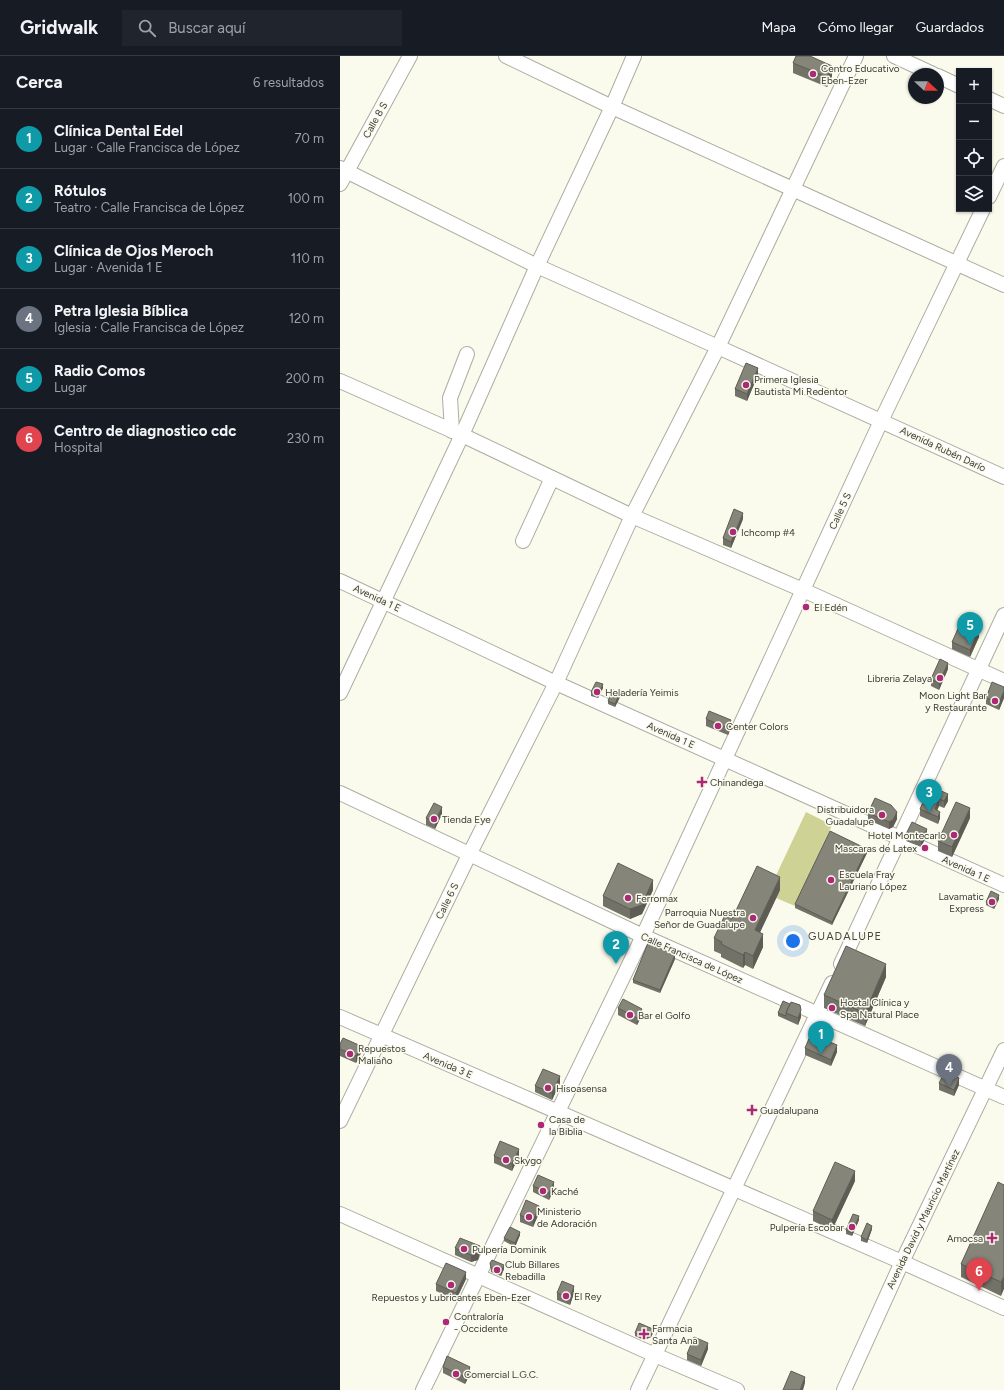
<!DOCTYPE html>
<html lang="es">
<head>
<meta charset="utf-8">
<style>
  body { margin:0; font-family:Figtree,sans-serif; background:#20242c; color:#f1f3f6 }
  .controls { position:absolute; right:12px; top:12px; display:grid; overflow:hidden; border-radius:0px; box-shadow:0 1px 3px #0004 }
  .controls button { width:36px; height:36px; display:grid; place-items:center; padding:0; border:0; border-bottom:1px solid #363941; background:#171b24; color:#f1f3f6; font:20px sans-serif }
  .compass { position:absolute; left:568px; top:12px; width:36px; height:36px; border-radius:50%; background:#171b24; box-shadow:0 1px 3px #0004; rotate:112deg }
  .you { position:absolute; left:453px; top:885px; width:14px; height:14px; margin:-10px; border:3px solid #fff; border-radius:50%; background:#1a73e8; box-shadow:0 0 0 6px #1a73e833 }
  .badge { display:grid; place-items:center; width:26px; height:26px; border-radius:50%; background:#d298bc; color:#fff; font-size:13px; font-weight:700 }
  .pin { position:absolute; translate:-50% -33px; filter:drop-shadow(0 1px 2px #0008) }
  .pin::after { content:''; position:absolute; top:21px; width:14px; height:12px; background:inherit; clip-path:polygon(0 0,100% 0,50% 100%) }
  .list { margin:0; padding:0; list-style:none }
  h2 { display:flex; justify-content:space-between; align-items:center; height:52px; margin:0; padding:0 16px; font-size:17px }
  h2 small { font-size:13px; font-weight:400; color:#9ea1a6 }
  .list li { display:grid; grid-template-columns:26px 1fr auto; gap:12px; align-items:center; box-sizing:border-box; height:60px; padding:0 16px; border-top:1px solid #363941 }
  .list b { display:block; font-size:15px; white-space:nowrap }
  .list p { margin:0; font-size:13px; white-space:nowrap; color:#9ea1a6 }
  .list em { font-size:13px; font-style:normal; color:#9ea1a6 }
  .icon { flex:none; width:22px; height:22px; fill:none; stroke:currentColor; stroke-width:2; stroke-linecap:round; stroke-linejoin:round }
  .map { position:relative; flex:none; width:664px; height:1334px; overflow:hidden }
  header { display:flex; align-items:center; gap:24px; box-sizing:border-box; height:56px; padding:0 20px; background:#171b24; border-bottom:1px solid #363941 }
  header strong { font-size:19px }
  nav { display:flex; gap:22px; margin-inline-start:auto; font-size:14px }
  .search { width:280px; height:36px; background:#20242c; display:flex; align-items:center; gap:10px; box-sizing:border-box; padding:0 14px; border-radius:0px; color:#9ea1a6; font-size:15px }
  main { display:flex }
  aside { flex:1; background:#171b24 }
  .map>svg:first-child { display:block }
</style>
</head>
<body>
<header>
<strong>Gridwalk</strong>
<div class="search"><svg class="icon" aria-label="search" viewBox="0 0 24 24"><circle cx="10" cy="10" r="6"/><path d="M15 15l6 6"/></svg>Buscar aquí</div>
<nav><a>Mapa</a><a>Cómo llegar</a><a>Guardados</a></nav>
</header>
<main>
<aside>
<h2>Cerca<small>6 resultados</small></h2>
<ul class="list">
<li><span class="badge" style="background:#0f9aa8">1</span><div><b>Clínica Dental Edel</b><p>Lugar · Calle Francisca de López</p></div><em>70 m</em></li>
<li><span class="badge" style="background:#0f9aa8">2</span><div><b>Rótulos</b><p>Teatro · Calle Francisca de López</p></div><em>100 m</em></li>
<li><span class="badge" style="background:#0f9aa8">3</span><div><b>Clínica de Ojos Meroch</b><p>Lugar · Avenida 1 E</p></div><em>110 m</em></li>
<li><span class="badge" style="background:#6b7280">4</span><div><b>Petra Iglesia Bíblica</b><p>Iglesia · Calle Francisca de López</p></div><em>120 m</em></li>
<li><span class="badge" style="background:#0f9aa8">5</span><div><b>Radio Comos</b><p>Lugar</p></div><em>200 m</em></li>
<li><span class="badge" style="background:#e0444e">6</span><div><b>Centro de diagnostico cdc</b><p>Hospital</p></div><em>230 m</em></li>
</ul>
</aside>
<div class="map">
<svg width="664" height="1334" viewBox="0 0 664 1334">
  <rect width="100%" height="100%" fill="#fafbed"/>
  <path fill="#cfd295" d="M466 756 492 769 455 850 436 842 431 830Z"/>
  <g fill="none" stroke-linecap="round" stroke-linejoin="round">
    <defs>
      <g id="minor">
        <path d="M166 0 272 51 664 229"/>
        <path d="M554 0 593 18"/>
        <path d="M598 20 619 30"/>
        <path d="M649 43 664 50"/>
        <path d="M0 112 197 210 378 291 664 421"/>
        <path d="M0 128 70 0"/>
        <path d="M649 141 664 110"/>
        <path d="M0 325 122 379 292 460 463 534 664 625"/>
        <path d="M112 375 110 342 127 298"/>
        <path d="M183 485 212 422"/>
        <path d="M0 525 216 627 664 829"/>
        <path d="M0 637 122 379 197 210 272 51 294 0"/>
        <path d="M0 737 303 880 664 1041"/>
        <path d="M501 908 664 559"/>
        <path d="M0 961 562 1206 664 1252"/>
        <path d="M0 1065 129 799 216 627 292 460 378 291 516 0"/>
        <path d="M0 1158 315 1299 397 1334"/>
        <path d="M83 1334 303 880 541 365 643 153"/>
        <path d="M298 1334 492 927"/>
        <path d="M504 1334 562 1206 664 994"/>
      </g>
    </defs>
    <use href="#minor" stroke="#acada1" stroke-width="16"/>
    <use href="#minor" stroke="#fff" stroke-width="14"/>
  </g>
  <g fill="#727269">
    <path d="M453 7 492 20 487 31 453 17Z"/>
    <path d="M418 319 407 345 395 340V333Z"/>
    <path d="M403 463 391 492 383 489V482Z"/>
    <path d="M639 581 630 601 612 593V586Z"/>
    <path d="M608 613 599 634 591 630V623Z"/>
    <path d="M664 631V642L659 654 646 648V642Z"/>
    <path d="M263 632 258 642 251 640V636Z"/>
    <path d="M280 641 275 651 268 648V645Z"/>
    <path d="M366 663 391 671 388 679 366 670Z"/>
    <path d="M608 738V745L604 752 599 750 597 754 600 762 598 768 580 760V753Z"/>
    <path d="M528 757 557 763 553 771 549 773 528 764Z"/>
    <path d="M102 758 95 773 86 769V762Z"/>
    <path d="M630 762 612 801 598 795V785Z"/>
    <path d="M566 778 587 779 581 791 566 785Z"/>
    <path d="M527 797 492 869 455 852V848Z"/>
    <path d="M313 834 302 858 290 863 263 850V840Z"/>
    <path d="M440 834 420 876 423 891 413 913 405 909 403 912 381 901V898L374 895V882L392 863Z"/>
    <path d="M659 843 654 853 646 849V846Z"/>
    <path d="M335 903 320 937 293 927V924Z"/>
    <path d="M546 921 525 970 484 952V939Z"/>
    <path d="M443 945 461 961 458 969 438 960V957Z"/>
    <path d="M278 952 302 959 297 969 278 959Z"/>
    <path d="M0 988 21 997 16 1007 0 1000Z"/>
    <path d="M465 992 497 996 491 1010 465 999Z"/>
    <path d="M220 1027 212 1044 195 1036V1030Z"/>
    <path d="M599 1027 619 1029 614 1040 599 1034Z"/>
    <path d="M154 1100H179L172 1115 154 1107Z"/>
    <path d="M515 1125 492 1174 473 1165V1155Z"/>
    <path d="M664 1129 661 1240 621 1221V1208Z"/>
    <path d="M193 1130 214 1133 209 1144 193 1136Z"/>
    <path d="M199 1157 193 1171 180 1166V1159Z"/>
    <path d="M519 1164 512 1180 506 1178V1174Z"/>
    <path d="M532 1173 527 1187 521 1185V1181Z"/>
    <path d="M180 1179 175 1191 164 1185V1182Z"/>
    <path d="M115 1192 140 1197 138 1204 131 1206 115 1199Z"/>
    <path d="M150 1207 164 1213 161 1220 151 1216Z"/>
    <path d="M126 1223 116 1244 96 1235V1228Z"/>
    <path d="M217 1237H234L230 1249 217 1244Z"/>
    <path d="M295 1277H313L311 1281 304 1284 295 1280Z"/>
    <path d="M368 1293 361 1310 347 1304V1298Z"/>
    <path d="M103 1311 130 1318 125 1328 103 1317Z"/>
  </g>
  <g fill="#5d5d55">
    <path d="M492 10V20L487 31V21Z"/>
    <path d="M418 312V319L407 345V338Z"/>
    <path d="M403 457V463L391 492V486Z"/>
    <path d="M639 575V581L630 601V594Z"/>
    <path d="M608 607V613L599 634V627Z"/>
    <path d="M263 628V632L258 642V639Z"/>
    <path d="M664 635V642L659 654V647Z"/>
    <path d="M280 637V641L275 651V648Z"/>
    <path d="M391 664V671L388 679V672Z"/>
    <path d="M608 738V745L604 752V745Z"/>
    <path d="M599 743V750L595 760V753Z"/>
    <path d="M102 751V758L95 773V766Z"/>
    <path d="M630 752V762L612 801V791Z"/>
    <path d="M557 756V763L553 771 549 773V766Z"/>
    <path d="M600 756V762L598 768V761Z"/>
    <path d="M587 773V779L581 791V785Z"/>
    <path d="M527 793V797L492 869V866Z"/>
    <path d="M440 821V834L415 887V874Z"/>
    <path d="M313 824V834L302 858 290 863V853Z"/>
    <path d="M659 839V843L654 853V850Z"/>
    <path d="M423 878V891L413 913V900Z"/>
    <path d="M405 896V909L403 912V899Z"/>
    <path d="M335 899V903L320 937V934Z"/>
    <path d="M546 908V921L525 970V957Z"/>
    <path d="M302 953V959L297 969V962Z"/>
    <path d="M461 954V961L458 969V962Z"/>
    <path d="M497 989V996L491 1010V1004Z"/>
    <path d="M21 990V997L16 1007V1000Z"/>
    <path d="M220 1020V1027L212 1044V1037Z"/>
    <path d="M619 1022V1029L614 1040V1034Z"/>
    <path d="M179 1093V1100L172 1115V1108Z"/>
    <path d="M515 1115V1125L492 1174V1164Z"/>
    <path d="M214 1126V1133L209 1144V1137Z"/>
    <path d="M199 1150V1157L193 1171V1165Z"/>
    <path d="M519 1160V1164L512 1180V1177Z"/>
    <path d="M532 1170V1173L527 1187V1184Z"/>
    <path d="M180 1176V1179L175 1191V1187Z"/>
    <path d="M140 1190V1197L138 1204 131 1206V1199Z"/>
    <path d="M164 1209V1213L161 1220V1216Z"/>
    <path d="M126 1216V1223L116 1244V1237Z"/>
    <path d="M664 1220V1233L661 1240V1226Z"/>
    <path d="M234 1230V1237L230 1249V1242Z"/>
    <path d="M313 1273V1277L311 1281 304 1284V1281Z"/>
    <path d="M368 1287V1293L361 1310V1304Z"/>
    <path d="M130 1311V1318L125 1328V1321Z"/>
    <path d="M465 1321V1327L463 1334H460Z"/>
  </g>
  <g fill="#85857a" stroke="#5d5d55">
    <path d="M456 0H470L492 10 487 21 453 7Z"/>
    <path d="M406 307 418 312 407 338 395 333Z"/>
    <path d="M394 453 403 457 391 486 383 482Z"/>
    <path d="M621 566 639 575 630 594 612 586Z"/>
    <path d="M600 603 608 607 599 627 591 623Z"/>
    <path d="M256 626 263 628 258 639 251 636Z"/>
    <path d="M652 626 664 631V635L659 647 646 642Z"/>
    <path d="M273 634 280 637 275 648 268 645Z"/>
    <path d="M369 655 391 664 388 672 366 663Z"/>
    <path d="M590 730 608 738 604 745 599 743 595 753 600 756 598 761 580 753Z"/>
    <path d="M535 742 551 749 557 756 553 764 549 766 528 757Z"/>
    <path d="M616 746 630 752 612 791 598 785Z"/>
    <path d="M94 747 102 751 95 766 86 762Z"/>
    <path d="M572 766 587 773 581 785 566 778Z"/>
    <path d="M490 775 527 793 492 866 455 848Z"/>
    <path d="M278 807 313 824 302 849 290 853 263 840Z"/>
    <path d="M417 810 440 821 415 874 423 878 413 900 405 896 403 899 381 888 382 886 374 882 385 859 392 863Z"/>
    <path d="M651 835 659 839 654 850 646 846Z"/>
    <path d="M308 887 335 899 320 934 293 924Z"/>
    <path d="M506 890 546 908 525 957 484 939Z"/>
    <path d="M283 943 302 953 297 962 278 952Z"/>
    <path d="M443 945 450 948 446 957V960L438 957Z"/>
    <path d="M451 946 460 949 461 954 458 962 446 957Z"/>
    <path d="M471 978 497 989 491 1004 465 992Z"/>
    <path d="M3 982 21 990 16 1000 0 993V988Z"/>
    <path d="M203 1013 220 1020 212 1037 195 1030Z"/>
    <path d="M605 1016 619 1022 614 1034 599 1027Z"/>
    <path d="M160 1085 179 1093 172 1108 154 1100Z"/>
    <path d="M495 1106 515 1115 492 1164 473 1155Z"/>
    <path d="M198 1119 214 1126 209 1137 193 1130Z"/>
    <path d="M658 1126 664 1129V1220L661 1226 621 1208Z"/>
    <path d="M186 1144 199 1150 193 1165 180 1159Z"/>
    <path d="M513 1158 519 1160 512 1177 506 1174Z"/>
    <path d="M527 1167 532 1170 527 1184 521 1181Z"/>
    <path d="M170 1171 180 1176 175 1187 164 1182Z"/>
    <path d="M120 1182 140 1190 138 1197 131 1199 115 1192Z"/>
    <path d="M152 1204 164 1209 161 1216 151 1212 150 1207Z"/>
    <path d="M106 1207 126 1216 116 1237 96 1228Z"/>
    <path d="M222 1225 234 1230 230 1242 217 1237Z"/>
    <path d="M299 1267 313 1273 311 1278 304 1281 295 1277Z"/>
    <path d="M354 1281 368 1287 361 1304 347 1298Z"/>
    <path d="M107 1300 130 1311 125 1321 103 1311Z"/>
    <path d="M451 1315 465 1321 460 1334H443Z"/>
  </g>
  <g fill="#ab2975" stroke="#fafbed" stroke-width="1.5">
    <circle cx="473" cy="18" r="4"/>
    <circle cx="406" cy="329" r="4"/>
    <circle cx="393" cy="476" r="4"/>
    <circle cx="466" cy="551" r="4"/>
    <circle cx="600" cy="622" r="4"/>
    <circle cx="257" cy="636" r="4"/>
    <circle cx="655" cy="645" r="4"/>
    <circle cx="378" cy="670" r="4"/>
    <path d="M360 720h4v4h4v4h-4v4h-4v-4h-4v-4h4z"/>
    <circle cx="542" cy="759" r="4"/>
    <circle cx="94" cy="763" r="4"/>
    <circle cx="614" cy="779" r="4"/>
    <circle cx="585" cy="792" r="4"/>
    <circle cx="491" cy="824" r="4"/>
    <circle cx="288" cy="842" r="4"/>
    <circle cx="652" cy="846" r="4"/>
    <circle cx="413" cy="862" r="4"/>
    <circle cx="492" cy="952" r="4"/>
    <circle cx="290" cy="959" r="4"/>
    <circle cx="10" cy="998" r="4"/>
    <circle cx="208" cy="1032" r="4"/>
    <path d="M410 1048h4v4h4v4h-4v4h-4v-4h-4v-4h4z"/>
    <circle cx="201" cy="1069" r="4"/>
    <circle cx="166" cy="1104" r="4"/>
    <circle cx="203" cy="1135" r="4"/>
    <circle cx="189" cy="1161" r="4"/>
    <circle cx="512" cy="1171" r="4"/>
    <path d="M650 1176h4v4h4v4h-4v4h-4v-4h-4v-4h4z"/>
    <circle cx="124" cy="1193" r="4"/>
    <circle cx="157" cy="1214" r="4"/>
    <circle cx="111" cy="1229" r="4"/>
    <circle cx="226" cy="1240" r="4"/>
    <circle cx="106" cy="1266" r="4"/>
    <path d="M302 1272h4v4h4v4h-4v4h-4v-4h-4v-4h4z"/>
    <circle cx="116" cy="1318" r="4"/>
  </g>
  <g text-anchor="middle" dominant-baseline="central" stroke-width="3" stroke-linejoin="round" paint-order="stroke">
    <g font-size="10" fill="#3b3b36" stroke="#fafbed" text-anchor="start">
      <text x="481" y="12">Centro Educativo<tspan x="481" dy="12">Eben-Ezer</tspan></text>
      <text x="414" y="323">Primera Iglesia<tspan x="414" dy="12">Bautista Mi Redentor</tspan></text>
      <text x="401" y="476">Ichcomp #4</text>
      <text x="474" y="551">El Edén</text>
      <text x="592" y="622" text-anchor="end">Libreria Zelaya</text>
      <text x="265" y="636">Heladería Yeimis</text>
      <text x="647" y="639" text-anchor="end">Moon Light Bar<tspan x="647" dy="12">y Restaurante</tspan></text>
      <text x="386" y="670">Center Colors</text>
      <text x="370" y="726">Chinandega</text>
      <text x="534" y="753" text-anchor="end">Distribuidora<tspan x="534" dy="12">Guadalupe</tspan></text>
      <text x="102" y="763">Tienda Eye</text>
      <text x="606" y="779" text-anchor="end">Hotel Montecarlo</text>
      <text x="577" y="792" text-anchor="end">Mascaras de Latex</text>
      <text x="499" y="818">Escuela Fray<tspan x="499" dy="12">Lauriano López</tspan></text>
      <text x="644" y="840" text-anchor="end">Lavamatic<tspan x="644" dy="12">Express</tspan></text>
      <text x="296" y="842">Ferromax</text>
      <text x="405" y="856" text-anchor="end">Parroquia Nuestra<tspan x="405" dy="12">Señor de Guadalupe</tspan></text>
      <text x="500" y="946">Hostal Clínica y<tspan x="500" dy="12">Spa Natural Place</tspan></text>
      <text x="298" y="959">Bar el Golfo</text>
      <text x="18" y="992">Repuestos<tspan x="18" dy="12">Maliaño</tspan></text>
      <text x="216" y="1032">Hisoasensa</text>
      <text x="420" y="1054">Guadalupana</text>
      <text x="209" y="1063">Casa de<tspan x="209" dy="12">la Biblia</tspan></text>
      <text x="174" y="1104">Skygo</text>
      <text x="211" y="1135">Kaché</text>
      <text x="197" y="1155">Ministerio<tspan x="197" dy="12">de Adoración</tspan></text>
      <text x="504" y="1171" text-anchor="end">Pulpería Escobar</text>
      <text x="643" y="1182" text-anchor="end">Amocsa</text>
      <text x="132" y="1193">Pulpería Dominik</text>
      <text x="165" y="1208">Club Billares<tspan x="165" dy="12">Rebadilla</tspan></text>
      <text x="234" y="1240">El Rey</text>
      <text x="111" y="1241" text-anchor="middle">Repuestos y Lubricantes Eben-Ezer</text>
      <text x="114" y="1260">Contraloría<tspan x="114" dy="12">- Occidente</tspan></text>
      <text x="312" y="1272">Farmacia<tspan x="312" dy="12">Santa Ana</tspan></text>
      <text x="124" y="1318">Comercial L.G.C.</text>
    </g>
    <g font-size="10" fill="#3b3b36" stroke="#fafbed">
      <text transform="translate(35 64) rotate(-61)">Calle 8 S</text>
      <text transform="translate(603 393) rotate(25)">Avenida Rubén Darío</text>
      <text transform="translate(500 455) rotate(-65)">Calle 5 S</text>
      <text transform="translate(37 542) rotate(25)">Avenida 1 E</text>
      <text transform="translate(331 679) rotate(24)">Avenida 1 E</text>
      <text transform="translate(626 813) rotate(24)">Avenida 1 E</text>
      <text transform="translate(107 845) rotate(-64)">Calle 6 S</text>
      <text transform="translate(352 902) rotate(24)">Calle Francisca de López</text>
      <text transform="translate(108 1009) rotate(23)">Avenida 3 E</text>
      <text transform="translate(583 1163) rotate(-64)">Avenida David y Mauricio Martínez</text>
    </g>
    <g font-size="11" letter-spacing="1" fill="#47473d" stroke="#fafbed">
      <text x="505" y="880">GUADALUPE</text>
    </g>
  </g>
</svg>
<div class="controls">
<button>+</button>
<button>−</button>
<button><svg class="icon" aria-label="locate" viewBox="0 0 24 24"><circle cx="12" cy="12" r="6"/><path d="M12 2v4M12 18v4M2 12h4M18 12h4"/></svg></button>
<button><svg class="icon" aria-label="layers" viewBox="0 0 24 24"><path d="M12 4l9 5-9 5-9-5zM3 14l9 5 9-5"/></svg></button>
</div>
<svg class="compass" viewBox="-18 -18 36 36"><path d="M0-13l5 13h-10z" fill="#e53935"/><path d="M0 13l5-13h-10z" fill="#9ea1a6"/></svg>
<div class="you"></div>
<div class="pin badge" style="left:481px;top:998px;background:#0f9aa8">1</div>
<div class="pin badge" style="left:276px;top:908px;background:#0f9aa8">2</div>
<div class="pin badge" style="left:589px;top:756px;background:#0f9aa8">3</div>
<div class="pin badge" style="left:609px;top:1031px;background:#6b7280">4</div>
<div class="pin badge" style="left:630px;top:589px;background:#0f9aa8">5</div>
<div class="pin badge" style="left:639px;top:1235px;background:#e0444e">6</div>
</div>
</main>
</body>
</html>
